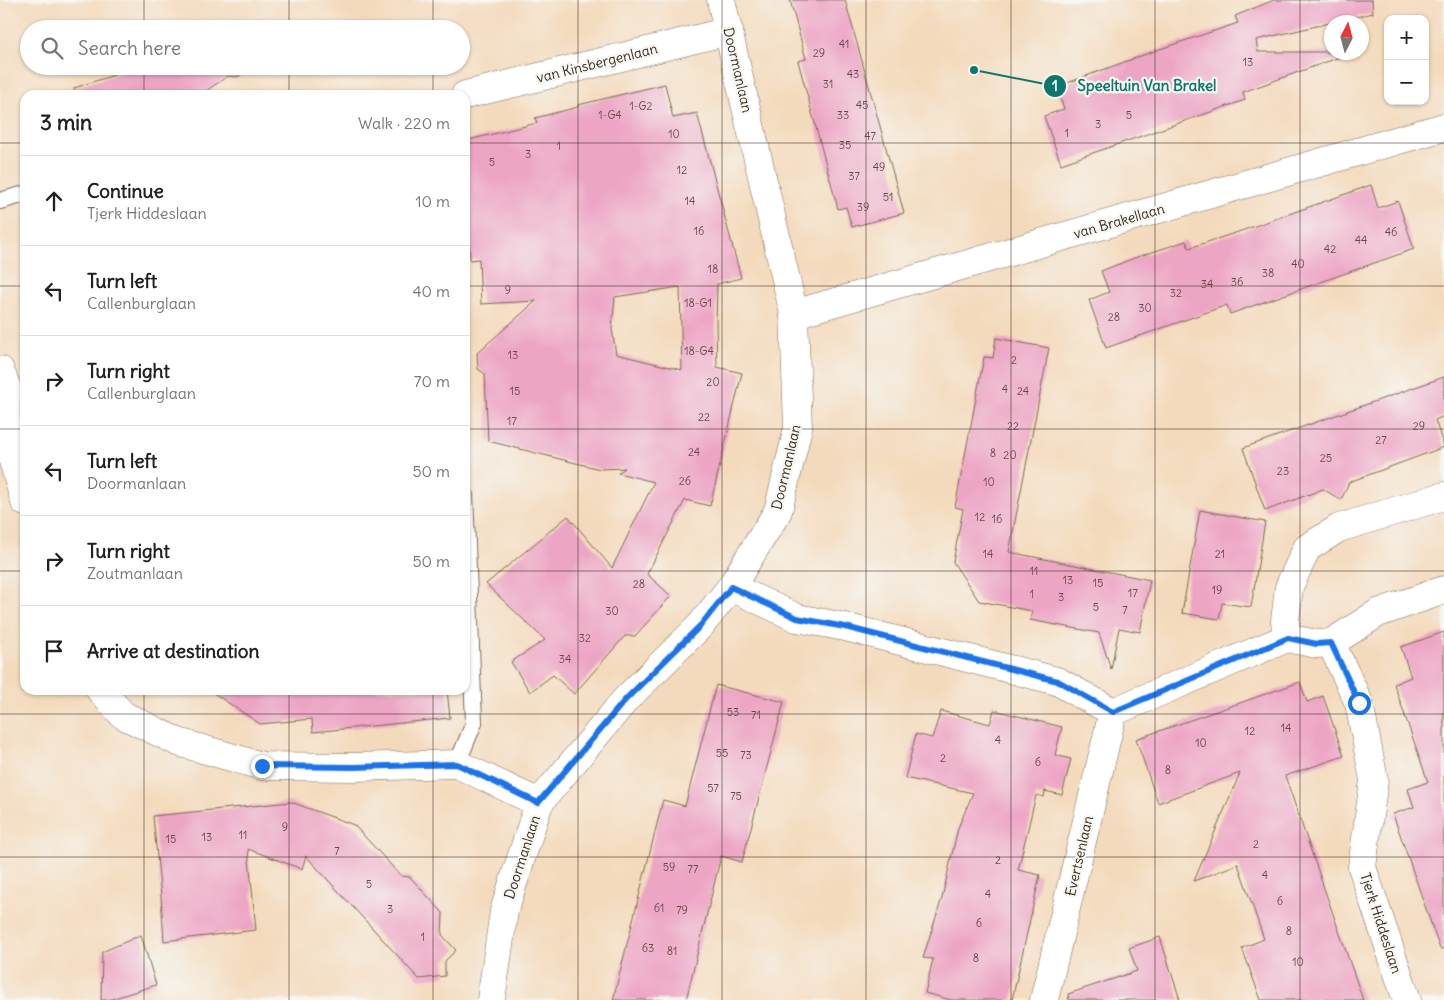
<!DOCTYPE html>
<html lang="en">
<head>
<meta charset="utf-8">
<style>
  body { margin:0; font-family:Delius,sans-serif; background:#f2f2f2; color:#222 }
  .controls { position:absolute; right:15px; top:15px; display:grid; overflow:hidden; border-radius:10px; box-shadow:0 1px 4px #0004 }
  .controls button { width:45px; height:45px; display:grid; place-items:center; padding:0; border:0; border-bottom:1px solid #e0e0e0; background:#fff; color:#222; font:25px sans-serif }
  .compass { position:absolute; left:1324px; top:15px; width:45px; height:45px; border-radius:50%; background:#fff; box-shadow:0 1px 4px #0004; rotate:6deg }
  .stop { position:absolute; width:15px; height:15px; margin:-11px; border:4px solid #1a73e8; border-radius:50%; background:#fff }
  .stop.end { background:#1a73e8; border-color:#fff; box-shadow:0 1px 5px #0008 }
  .list { margin:0; padding:0; list-style:none }
  h2 { display:flex; justify-content:space-between; align-items:center; height:65px; margin:0; padding:0 20px; font-size:21px }
  h2 small { font-size:16px; font-weight:400; color:#767676 }
  .list li { display:grid; grid-template-columns:32px 1fr auto; gap:15px; align-items:center; box-sizing:border-box; height:90px; padding:0 20px; border-top:1px solid #e0e0e0 }
  .list b { display:block; font-size:19px; white-space:nowrap }
  .list p { margin:0; font-size:16px; white-space:nowrap; color:#767676 }
  .list em { font-size:16px; font-style:normal; color:#767676 }
  .icon { flex:none; width:28px; height:28px; fill:none; stroke:currentColor; stroke-width:2; stroke-linecap:round; stroke-linejoin:round }
  .map { position:relative; flex:none; width:1444px; height:1000px; overflow:hidden }
  .search { position:absolute; background:#fff; box-shadow:0 1px 4px #0004; left:20px; top:20px; width:450px; height:55px; display:flex; align-items:center; gap:12px; box-sizing:border-box; padding:0 18px; border-radius:28px; color:#767676; font-size:19px }
  .panel { position:absolute; background:#fff; box-shadow:0 1px 4px #0004; left:20px; top:90px; width:450px; height:605px; border-radius:15px }
  .map>svg:first-child { display:block }
</style>
</head>
<body>
<div class="map">
<svg width="1444" height="1000" viewBox="0 0 1444 1000">
  <rect width="100%" height="100%" fill="#f6f6f2"/>
  <filter id="ink" filterUnits="userSpaceOnUse"><feTurbulence type="fractalNoise" baseFrequency=".02" numOctaves="2"/><feDisplacementMap in="SourceGraphic" scale="10" xChannelSelector="R" yChannelSelector="G"/><feConvolveMatrix kernelMatrix="1 2 1 2 8 2 1 2 1" color-interpolation-filters="sRGB"/></filter>
  <filter id="wash" filterUnits="userSpaceOnUse"><feTurbulence type="fractalNoise" baseFrequency=".0096" numOctaves="4" result="noise"/><feDisplacementMap in="SourceGraphic" scale="20" xChannelSelector="R" yChannelSelector="G"/><feGaussianBlur stdDeviation="1.12" result="paint"/><feColorMatrix in="noise" values="0 0 0 0 0 0 0 0 0 0 0 0 0 0 0 0 0 1.4 0 .05"/><feComposite in="paint" operator="in"/></filter>
  <g filter="url(#wash)">
    <rect width="100%" height="100%" fill="#f4dabc"/>
    <g id="blocks">
      <g fill="#eda5c4" fill-rule="evenodd">
        <path d="M790 0H845L904 213 852 227 846 207 838 209 798 61 806 59Z"/>
        <path d="M1274 0H1372L1373 13 1256 40 1258 52H1339L1340 57 1243 92 1245 100 1061 164 1044 116 1064 109 1056 87 1160 49 1238 23 1235 16Z"/>
        <path d="M142 66H250L249 69 237 77 228 76 200 95H75L74 88Z"/>
        <path d="M665 84 673 118 697 113 741 278 717 284 716 325 717 367 742 373 710 506 685 500 647 574 671 596 635 636H625L574 694 553 675 530 692 511 662 545 640 486 584 568 516 612 568 654 482 618 473 625 468 600 469 488 441 485 374 478 369 477 353 536 301 481 304 479 259 470 260 468 215 465 216V141L537 123 535 118 578 107V105ZM680 287 682 370 616 354 612 329 615 297Z"/>
        <path d="M1371 185 1378 208 1398 201 1414 249 1230 314 1227 305 1106 348 1089 300 1109 292 1101 271 1137 257 1186 241 1189 248 1238 232Z"/>
        <path d="M996 338 1049 348 1009 552 1150 580 1140 632 1119 628 1111 669 1099 633 1030 620 1032 611 979 601 953 562 963 509 955 507 984 357 993 358Z"/>
        <path d="M1444 377V416L1435 420 1444 447 1349 482 1341 500 1323 489 1265 511 1243 448Z"/>
        <path d="M1200 510 1265 522 1251 607 1222 603 1219 619 1182 613Z"/>
        <path d="M1444 632V948L1440 949 1393 814 1414 807 1408 789 1428 782 1394 684 1411 677 1401 647Z"/>
        <path d="M1300 682 1307 702 1323 696 1344 756 1285 776 1363 1000H1261L1242 948 1264 939 1238 864 1194 881 1240 773 1158 803 1136 739Z"/>
        <path d="M716 685 784 702 742 862 721 856 686 1000H613L663 800 685 806Z"/>
        <path d="M209 690H447L450 718 313 732 312 719 260 724Z"/>
        <path d="M994 710 1062 727 1055 755 1071 759 1062 795 1045 791 1044 797 1036 795 1018 870 1040 875 1012 1000H951L925 993 933 959 923 958 942 898 958 828 973 793 905 778 916 734 932 738 941 711 990 724Z"/>
        <path d="M291 802 354 825 401 876 410 877 443 913 442 935 456 950 445 961V976L419 979 306 856 302 869 248 849 256 930 164 941 161 897 153 816Z"/>
        <path d="M141 935 156 985 108 1000H101L102 952Z"/>
        <path d="M1160 937 1180 1000H1069L1068 994 1137 971 1129 948Z"/>
      </g>
    </g>
  </g>
  <g filter="url(#ink)">
    <use href="#blocks" fill-opacity="0" stroke="#7c6855" stroke-width="1"/>
    <g fill="none" stroke-linecap="round" stroke-linejoin="round">
      <defs>
        <g id="lane">
          <path d="M0 201 25 194"/>
          <path d="M457 764 474 723 465 494"/>
        </g>
        <g id="street">
          <path d="M465 95 729 31"/>
          <path d="M794 314 1444 127"/>
          <path d="M0 370 7 388 6 437 25 502"/>
          <path d="M731 587 797 618 845 627 1057 681 1113 712 1287 638 1317 644 1331 643 1378 613 1444 590"/>
          <path d="M1287 638 1285 621 1289 587 1307 548 1339 528 1444 496"/>
          <path d="M1331 643 1359 703 1374 780 1362 867 1407 1000"/>
          <path d="M100 690 123 715 178 742 262 766 354 767 457 764 539 803"/>
          <path d="M491 1000 504 911 539 803 626 699 701 625 731 587 778 511 798 428 794 314 721 0"/>
          <path d="M1044 1000 1113 712"/>
        </g>
      </defs>
      <use href="#lane" stroke="#7c6855" stroke-width="18"/>
      <use href="#street" stroke="#7c6855" stroke-width="29"/>
      <use href="#lane" stroke="#fff" stroke-width="16"/>
      <use href="#street" stroke="#fff" stroke-width="28"/>
    </g>
  </g>
  <g fill="none" stroke-linecap="round" stroke-linejoin="round" filter="url(#ink)">
    <path stroke="#1a73e8" stroke-width="6" d="M262 766 354 767 457 764 538 803 626 699 701 625 731 587 797 618 845 627 1058 681 1113 712 1288 638 1317 644 1331 643 1359 703"/>
  </g>
  <path fill="none" stroke="#3b2a1e" stroke-width="1" stroke-opacity="0.55" d="M144 0V29M289 0V29M433 0V29M578 0V1000M722 0V1000M866 0V1000M1011 0V1000M1155 0V1000M1300 0V1000M144 66V95M289 66V95M433 66V95M0 143H25M465 143H1444M0 286H25M465 286H1444M0 429H25M465 429H1444M0 571H25M465 571H1444M144 690V1000M289 690V1000M433 690V1000M0 714H1444M0 857H1444"/>
  <g text-anchor="middle" dominant-baseline="central" stroke-width="4.5" stroke-linejoin="round" paint-order="stroke">
    <g font-size="11" fill="#684948">
      <text x="844" y="44">41</text>
      <text x="819" y="53">29</text>
      <text x="1248" y="62">13</text>
      <text x="853" y="74">43</text>
      <text x="828" y="84">31</text>
      <text x="862" y="105">45</text>
      <text x="641" y="106">1-G2</text>
      <text x="610" y="115">1-G4</text>
      <text x="843" y="115">33</text>
      <text x="1129" y="115">5</text>
      <text x="1098" y="124">3</text>
      <text x="1067" y="133">1</text>
      <text x="674" y="134">10</text>
      <text x="870" y="136">47</text>
      <text x="845" y="145">35</text>
      <text x="559" y="146">1</text>
      <text x="528" y="154">3</text>
      <text x="492" y="162">5</text>
      <text x="879" y="167">49</text>
      <text x="682" y="170">12</text>
      <text x="854" y="176">37</text>
      <text x="888" y="197">51</text>
      <text x="690" y="201">14</text>
      <text x="863" y="207">39</text>
      <text x="699" y="231">16</text>
      <text x="1391" y="232">46</text>
      <text x="1361" y="240">44</text>
      <text x="1330" y="249">42</text>
      <text x="1298" y="264">40</text>
      <text x="713" y="269">18</text>
      <text x="1268" y="273">38</text>
      <text x="1237" y="282">36</text>
      <text x="1207" y="284">34</text>
      <text x="508" y="290">9</text>
      <text x="1176" y="293">32</text>
      <text x="698" y="303">18-G1</text>
      <text x="1145" y="308">30</text>
      <text x="1114" y="317">28</text>
      <text x="699" y="351">18-G4</text>
      <text x="513" y="355">13</text>
      <text x="1014" y="360">2</text>
      <text x="713" y="382">20</text>
      <text x="1005" y="389">4</text>
      <text x="515" y="391">15</text>
      <text x="1023" y="391">24</text>
      <text x="704" y="417">22</text>
      <text x="512" y="421">17</text>
      <text x="1013" y="426">22</text>
      <text x="1419" y="426">29</text>
      <text x="1381" y="440">27</text>
      <text x="694" y="452">24</text>
      <text x="993" y="453">8</text>
      <text x="1010" y="455">20</text>
      <text x="1326" y="458">25</text>
      <text x="1283" y="471">23</text>
      <text x="685" y="481">26</text>
      <text x="989" y="482">10</text>
      <text x="980" y="517">12</text>
      <text x="997" y="519">16</text>
      <text x="988" y="554">14</text>
      <text x="1220" y="554">21</text>
      <text x="1034" y="571">11</text>
      <text x="1068" y="580">13</text>
      <text x="1098" y="583">15</text>
      <text x="639" y="584">28</text>
      <text x="1217" y="590">19</text>
      <text x="1133" y="593">17</text>
      <text x="1032" y="594">1</text>
      <text x="1061" y="597">3</text>
      <text x="1096" y="607">5</text>
      <text x="1125" y="610">7</text>
      <text x="612" y="611">30</text>
      <text x="585" y="638">32</text>
      <text x="565" y="659">34</text>
      <text x="733" y="712">53</text>
      <text x="756" y="715">71</text>
      <text x="1286" y="728">14</text>
      <text x="1250" y="731">12</text>
      <text x="998" y="740">4</text>
      <text x="1201" y="743">10</text>
      <text x="722" y="753">55</text>
      <text x="746" y="755">73</text>
      <text x="943" y="758">2</text>
      <text x="1038" y="762">6</text>
      <text x="1168" y="770">8</text>
      <text x="713" y="788">57</text>
      <text x="736" y="796">75</text>
      <text x="285" y="827">9</text>
      <text x="243" y="835">11</text>
      <text x="207" y="837">13</text>
      <text x="171" y="839">15</text>
      <text x="1256" y="844">2</text>
      <text x="337" y="851">7</text>
      <text x="998" y="860">2</text>
      <text x="669" y="867">59</text>
      <text x="693" y="869">77</text>
      <text x="1265" y="875">4</text>
      <text x="369" y="884">5</text>
      <text x="988" y="894">4</text>
      <text x="1280" y="901">6</text>
      <text x="659" y="908">61</text>
      <text x="390" y="909">3</text>
      <text x="682" y="910">79</text>
      <text x="979" y="923">6</text>
      <text x="1289" y="931">8</text>
      <text x="423" y="937">1</text>
      <text x="648" y="948">63</text>
      <text x="672" y="951">81</text>
      <text x="976" y="958">8</text>
      <text x="1298" y="962">10</text>
    </g>
    <g font-size="14" fill="#3b2a1e" stroke="#f6f6f2">
      <text transform="translate(597 63) rotate(-14)">van Kinsbergenlaan</text>
      <text transform="translate(738 70) rotate(77)">Doormanlaan</text>
      <text transform="translate(1119 221) rotate(-16)">van Brakellaan</text>
      <text transform="translate(786 467) rotate(-77)">Doormanlaan</text>
      <text transform="translate(1079 856) rotate(-77)">Evertsenlaan</text>
      <text transform="translate(522 857) rotate(-72)">Doormanlaan</text>
      <text transform="translate(1381 923) rotate(72)">Tjerk Hiddeslaan</text>
    </g>
  </g>
  <path fill="none" stroke="#0f766e" stroke-width="2" d="M974 70L1055 86"/>
  <g fill="#0f766e" stroke="#f6f6f2" stroke-width="2">
    <circle cx="974" cy="70" r="5"/>
    <circle cx="1055" cy="86" r="12"/>
  </g>
  <g font-size="15" text-anchor="middle" font-weight="bold" fill="#fff">
    <text x="1055" y="91">1</text>
  </g>
  <g font-size="15" text-anchor="middle" font-weight="bold" fill="#0f766e" stroke="#f6f6f2" stroke-width="4.5" stroke-linejoin="round" paint-order="stroke">
    <text x="1147" y="91">Speeltuin Van Brakel</text>
  </g>
</svg>
<div class="controls">
<button>+</button>
<button>−</button>
</div>
<svg class="compass" viewBox="-18 -18 36 36"><path d="M0-13l5 13h-10z" fill="#e53935"/><path d="M0 13l5-13h-10z" fill="#767676"/></svg>
<div class="stop" style="left:1359px;top:703px"></div>
<div class="stop end" style="left:262px;top:766px"></div>
<div class="search"><svg class="icon" aria-label="search" viewBox="0 0 24 24"><circle cx="10" cy="10" r="6"/><path d="M15 15l6 6"/></svg>Search here</div>
<section class="panel">
<h2>3 min<small>Walk · 220 m</small></h2>
<ul class="list">
<li><svg class="icon" aria-label="ahead" viewBox="0 0 24 24"><path d="M12 20V5M6 11l6-6 6 6"/></svg><div><b>Continue</b><p>Tjerk Hiddeslaan</p></div><em>10 m</em></li>
<li><svg class="icon" aria-label="left" viewBox="0 0 24 24"><path d="M17 20v-9H6M10 6l-5 5 5 5"/></svg><div><b>Turn left</b><p>Callenburglaan</p></div><em>40 m</em></li>
<li><svg class="icon" aria-label="right" viewBox="0 0 24 24"><path d="M7 20v-9h11M14 6l5 5-5 5"/></svg><div><b>Turn right</b><p>Callenburglaan</p></div><em>70 m</em></li>
<li><svg class="icon" aria-label="left" viewBox="0 0 24 24"><path d="M17 20v-9H6M10 6l-5 5 5 5"/></svg><div><b>Turn left</b><p>Doormanlaan</p></div><em>50 m</em></li>
<li><svg class="icon" aria-label="right" viewBox="0 0 24 24"><path d="M7 20v-9h11M14 6l5 5-5 5"/></svg><div><b>Turn right</b><p>Zoutmanlaan</p></div><em>50 m</em></li>
<li><svg class="icon" aria-label="arrive" viewBox="0 0 24 24"><path d="M6 21V4h12l-3 4 3 4H6"/></svg><div><b>Arrive at destination</b></div></li>
</ul>
</section>
</div>
</body>
</html>
